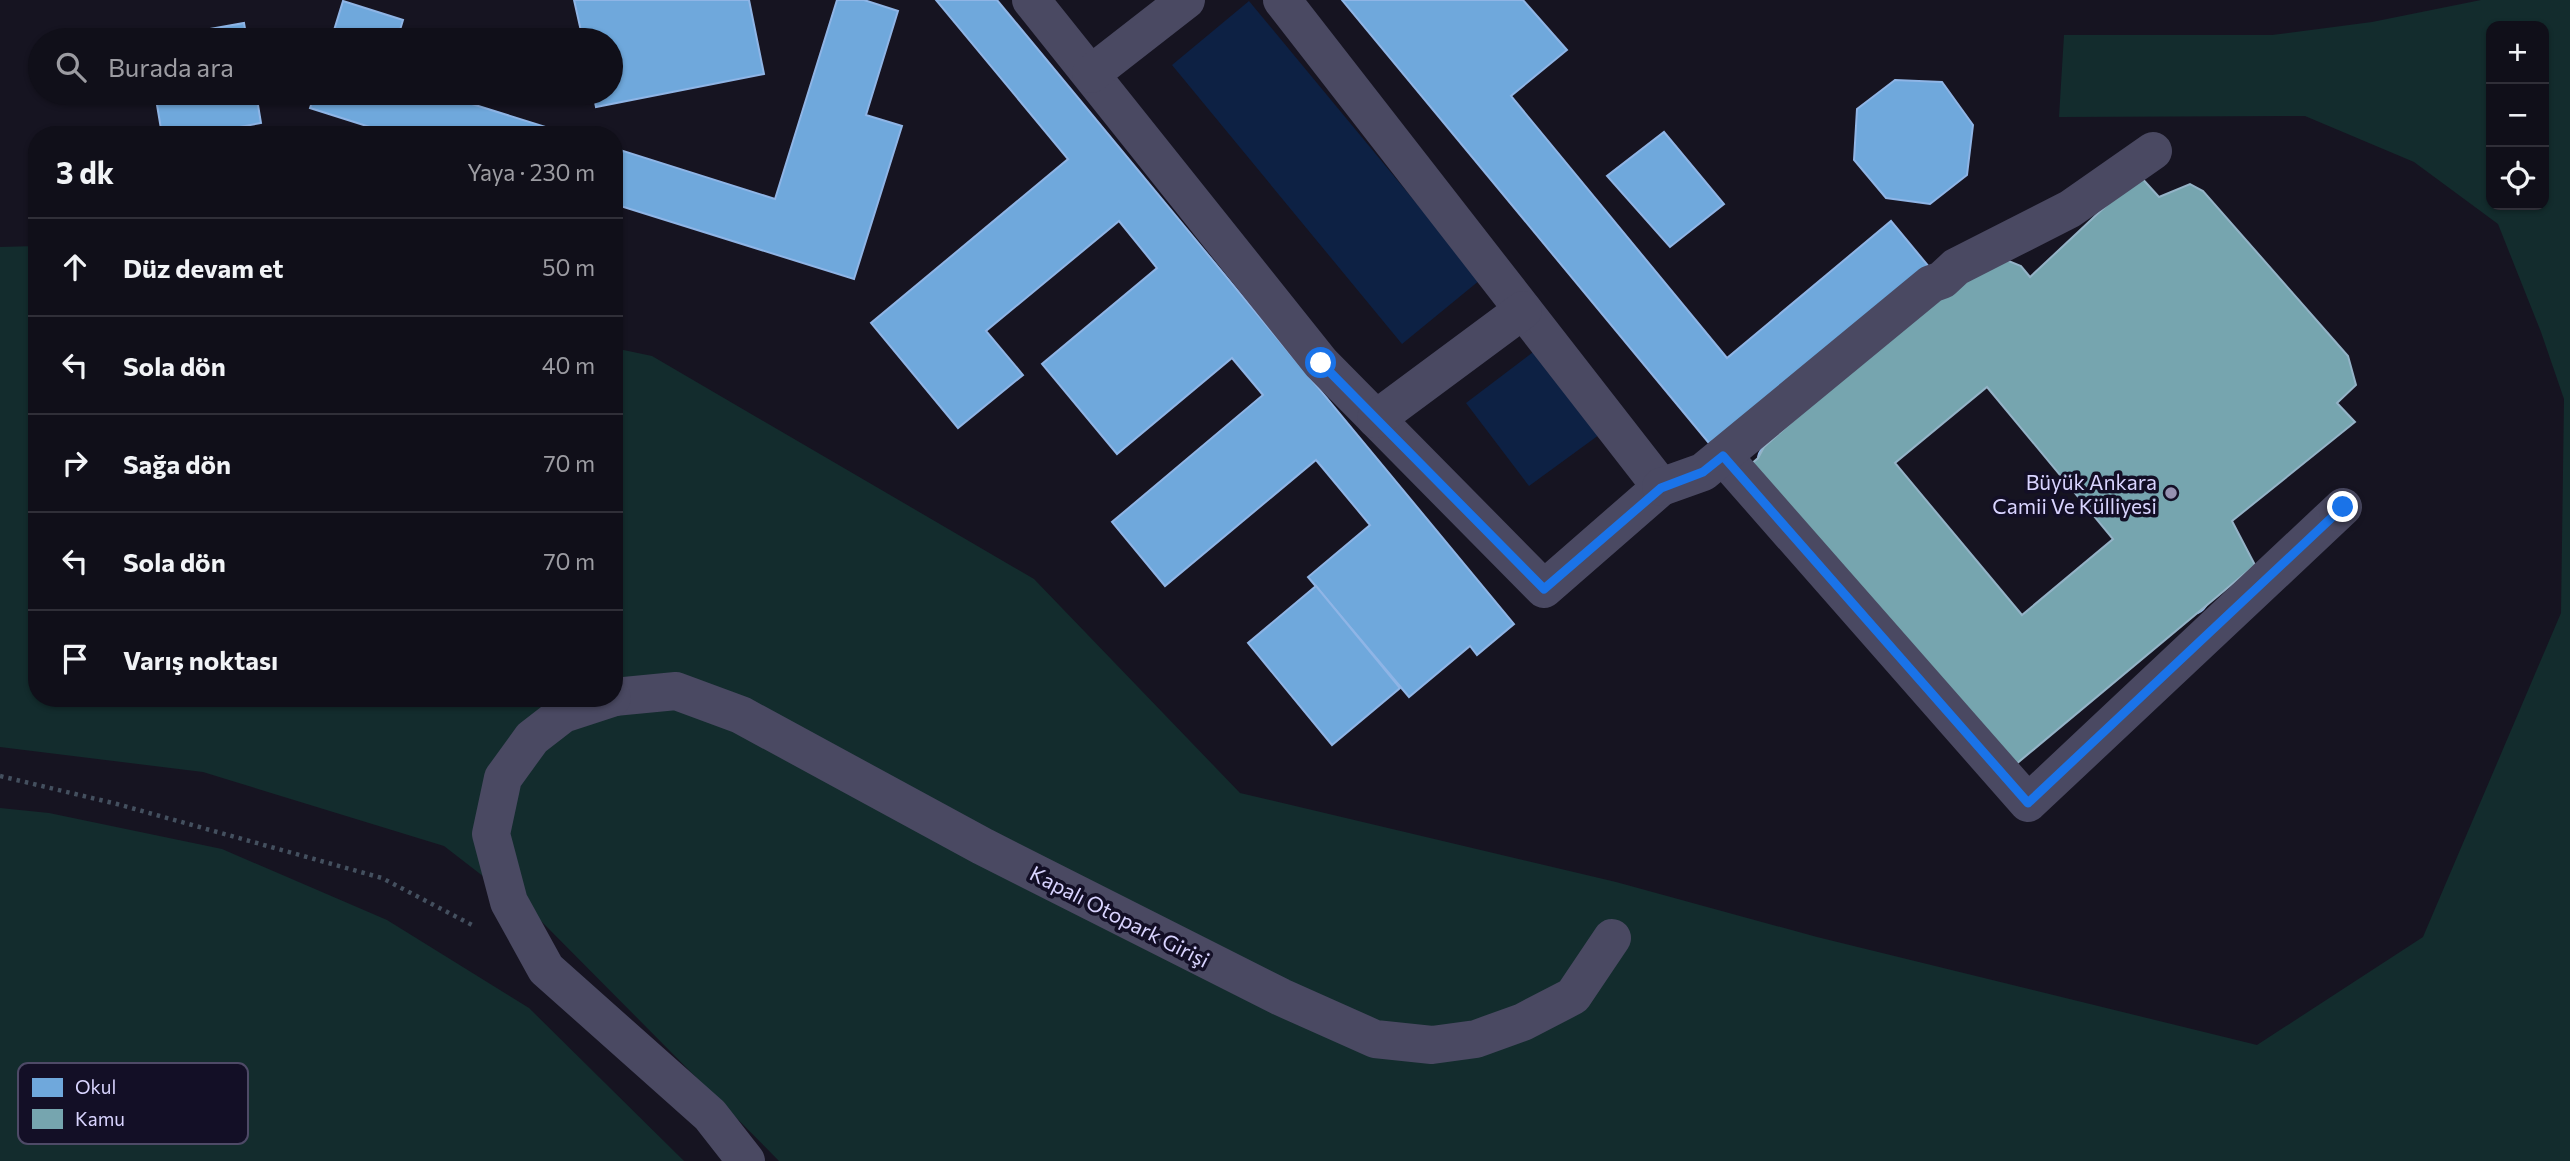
<!DOCTYPE html>
<html lang="tr">
<head>
<meta charset="utf-8">
<style>
  body { margin:0; font-family:Commissioner,sans-serif; background:#191822; color:#f1f3f6 }
  .controls { position:absolute; right:21px; top:21px; display:grid; overflow:hidden; border-radius:14px; box-shadow:0 2px 5px #0004 }
  .controls button { width:63px; height:63px; display:grid; place-items:center; padding:0; border:0; border-bottom:2px solid #302f38; background:#100f19; color:#f1f3f6; font:35px sans-serif }
  .stop { position:absolute; width:21px; height:21px; margin:-16px; border:5px solid #1a73e8; border-radius:50%; background:#fff }
  .stop.end { background:#1a73e8; border-color:#fff; box-shadow:0 2px 7px #0008 }
  .list { margin:0; padding:0; list-style:none }
  h2 { display:flex; justify-content:space-between; align-items:center; height:91px; margin:0; padding:0 28px; font-size:30px }
  h2 small { font-size:23px; font-weight:400; color:#9c9ca2 }
  .list li { display:grid; grid-template-columns:46px 1fr auto; gap:21px; align-items:center; box-sizing:border-box; height:98px; padding:0 28px; border-top:2px solid #302f38 }
  .list b { display:block; font-size:26px; white-space:nowrap }
  .list em { font-size:23px; font-style:normal; color:#9c9ca2 }
  .icon { flex:none; width:38px; height:38px; fill:none; stroke:currentColor; stroke-width:2; stroke-linecap:round; stroke-linejoin:round }
  .map { position:relative; flex:none; width:2570px; height:1161px; overflow:hidden }
  .search { position:absolute; background:#100f19; box-shadow:0 2px 5px #0004; left:28px; top:28px; width:595px; height:77px; display:flex; align-items:center; gap:18px; box-sizing:border-box; padding:0 24px; border-radius:38px; color:#9c9ca2; font-size:26px }
  .panel { position:absolute; background:#100f19; box-shadow:0 2px 5px #0004; left:28px; top:126px; width:595px; height:581px; border-radius:28px }
  .map>svg:first-child { display:block }
</style>
</head>
<body>
<div class="map">
<svg width="2570" height="1161" viewBox="0 0 2570 1161">
  <rect width="100%" height="100%" fill="#161421"/>
  <g fill="#132c2d" fill-rule="evenodd">
    <path d="M2481 0H2570V1161H779L540 920 444 846 203 772 0 747V247L37 246V698H614V348L652 356 1034 579 1240 793 1616 882 1817 937 2257 1045 2423 937 2561 613 2564 399 2541 332 2498 224 2414 162 2305 116 2059 117 2064 35H2272L2372 22ZM2491 26H2544V205H2491Z"/>
    <path d="M0 808 49 813 222 849 387 920 529 1008 684 1161H0Z"/>
  </g>
  <g fill="#0d2144">
    <path d="M1249 1 1480 280 1402 344 1172 65Z"/>
    <path d="M1541 346 1603 432 1529 486 1466 403Z"/>
  </g>
  <g fill="#6fa8dc" stroke="#8fb5e6" stroke-width="2">
    <path d="M574 0H749L764 74 596 107 593 93H611V40H583Z"/>
    <path d="M837 0H864L898 11 866 115 902 126 854 279 614 204V148L775 199Z"/>
    <path d="M936 0H997L1514 624 1477 655 1470 646 1409 697 1308 577 1370 525 1316 460 1165 586 1112 522 1263 395 1232 358 1117 454 1042 364 1157 268 1119 221 986 331 1023 375 958 428 871 323 1068 159Z"/>
    <path d="M1342 0H1523L1567 50 1511 96 1727 358 1891 221 1935 274 1718 454Z"/>
    <path d="M343 1 403 20 397 40H331Z"/>
    <path d="M244 23 247 40H148Z"/>
    <path d="M1895 80 1942 82 1973 125 1967 175 1930 204 1886 198 1854 160 1857 109Z"/>
    <path d="M155 93H256L261 123 195 135H162Z"/>
    <path d="M315 93H437L571 135H395L310 108Z"/>
    <path d="M1664 132 1724 204 1670 247 1607 176Z"/>
    <circle cx="2190" cy="345" r="63"/>
    <path d="M1958 289 1961 300 1956 311 1951 315 1939 317 1929 311 1925 306Z"/>
    <circle cx="1773" cy="459" r="15"/>
    <circle cx="2192" cy="598" r="16"/>
    <path d="M1316 586 1400 688 1332 745 1248 643Z"/>
    <circle cx="2014" cy="747" r="10"/>
  </g>
  <path fill="#76a5af" stroke="#94b3c7" stroke-width="2" fill-rule="evenodd" d="M2139 175 2159 197 2190 184 2203 191 2348 356 2356 385 2337 403 2355 422 2232 521 2255 565 2015 765 1750 465 1758 458 1764 447 1948 281 1994 255 2021 266 2030 277ZM1987 387 2113 539 2022 615 1895 463Z"/>
  <g fill="none" stroke-linecap="round" stroke-linejoin="round">
    <path stroke="#44505f" stroke-width="4.5" stroke-dasharray="3.5 5" stroke-linecap="butt" d="M0 776 117 804 382 878 474 926"/>
    <g stroke="#4a4962" stroke-width="38">
      <path d="M1031 0 1321 363 1544 589 1661 487 1282 0"/>
      <path d="M1091 74 1186 0"/>
      <path d="M1376 419 1523 310"/>
      <path d="M1723 456 2028 803 2343 507"/>
      <path d="M1661 487 1703 472 1931 284 1942 280 1956 267 2070 209 2153 151"/>
      <path d="M614 697 676 691 741 715 982 846 1281 997 1375 1039 1432 1045 1476 1039 1523 1022 1573 996 1612 938"/>
      <path d="M612 698 563 714 532 738 503 778 491 834 509 902 546 969 710 1115 746 1161"/>
    </g>
  </g>
  <g fill="none" stroke-linecap="round" stroke-linejoin="round">
    <path stroke="#1a73e8" stroke-width="9" d="M1321 363 1544 589 1661 488 1703 472 1723 456 2028 803 2343 507"/>
  </g>
  <circle fill="#9591b1" stroke="#130f26" stroke-width="2.5" cx="2171" cy="493" r="7"/>
  <g text-anchor="middle" dominant-baseline="central" stroke-width="7" stroke-linejoin="round" paint-order="stroke">
    <g font-size="21" fill="#d9d4ff" stroke="#130f26" text-anchor="end">
      <text x="2157" y="481">Büyük Ankara<tspan x="2157" dy="24">Camii Ve Külliyesi</tspan></text>
    </g>
    <g font-size="21" fill="#d9d4ff" stroke="#130f26">
      <text transform="translate(1120 916) rotate(27)">Kapalı Otopark Girişi</text>
    </g>
  </g>
  <rect x="18" y="1063" width="230" height="81" rx="10" fill="#130f26" stroke="#4e4a67" stroke-width="2"/>
  <rect x="32" y="1078" width="31" height="19" fill="#6fa8dc"/>
  <rect x="32" y="1109" width="31" height="20" fill="#76a5af"/>
  <g font-size="19" fill="#d9d4ff">
    <text x="75" y="1094">Okul</text>
    <text x="75" y="1126">Kamu</text>
  </g>
</svg>
<div class="controls">
<button>+</button>
<button>−</button>
<button><svg class="icon" aria-label="locate" viewBox="0 0 24 24"><circle cx="12" cy="12" r="6"/><path d="M12 2v4M12 18v4M2 12h4M18 12h4"/></svg></button>
</div>
<div class="stop" style="left:1321px;top:363px"></div>
<div class="stop end" style="left:2343px;top:507px"></div>
<div class="search"><svg class="icon" aria-label="search" viewBox="0 0 24 24"><circle cx="10" cy="10" r="6"/><path d="M15 15l6 6"/></svg>Burada ara</div>
<section class="panel">
<h2>3 dk<small>Yaya · 230 m</small></h2>
<ul class="list">
<li><svg class="icon" aria-label="ahead" viewBox="0 0 24 24"><path d="M12 20V5M6 11l6-6 6 6"/></svg><div><b>Düz devam et</b></div><em>50 m</em></li>
<li><svg class="icon" aria-label="left" viewBox="0 0 24 24"><path d="M17 20v-9H6M10 6l-5 5 5 5"/></svg><div><b>Sola dön</b></div><em>40 m</em></li>
<li><svg class="icon" aria-label="right" viewBox="0 0 24 24"><path d="M7 20v-9h11M14 6l5 5-5 5"/></svg><div><b>Sağa dön</b></div><em>70 m</em></li>
<li><svg class="icon" aria-label="left" viewBox="0 0 24 24"><path d="M17 20v-9H6M10 6l-5 5 5 5"/></svg><div><b>Sola dön</b></div><em>70 m</em></li>
<li><svg class="icon" aria-label="arrive" viewBox="0 0 24 24"><path d="M6 21V4h12l-3 4 3 4H6"/></svg><div><b>Varış noktası</b></div></li>
</ul>
</section>
</div>
</body>
</html>
